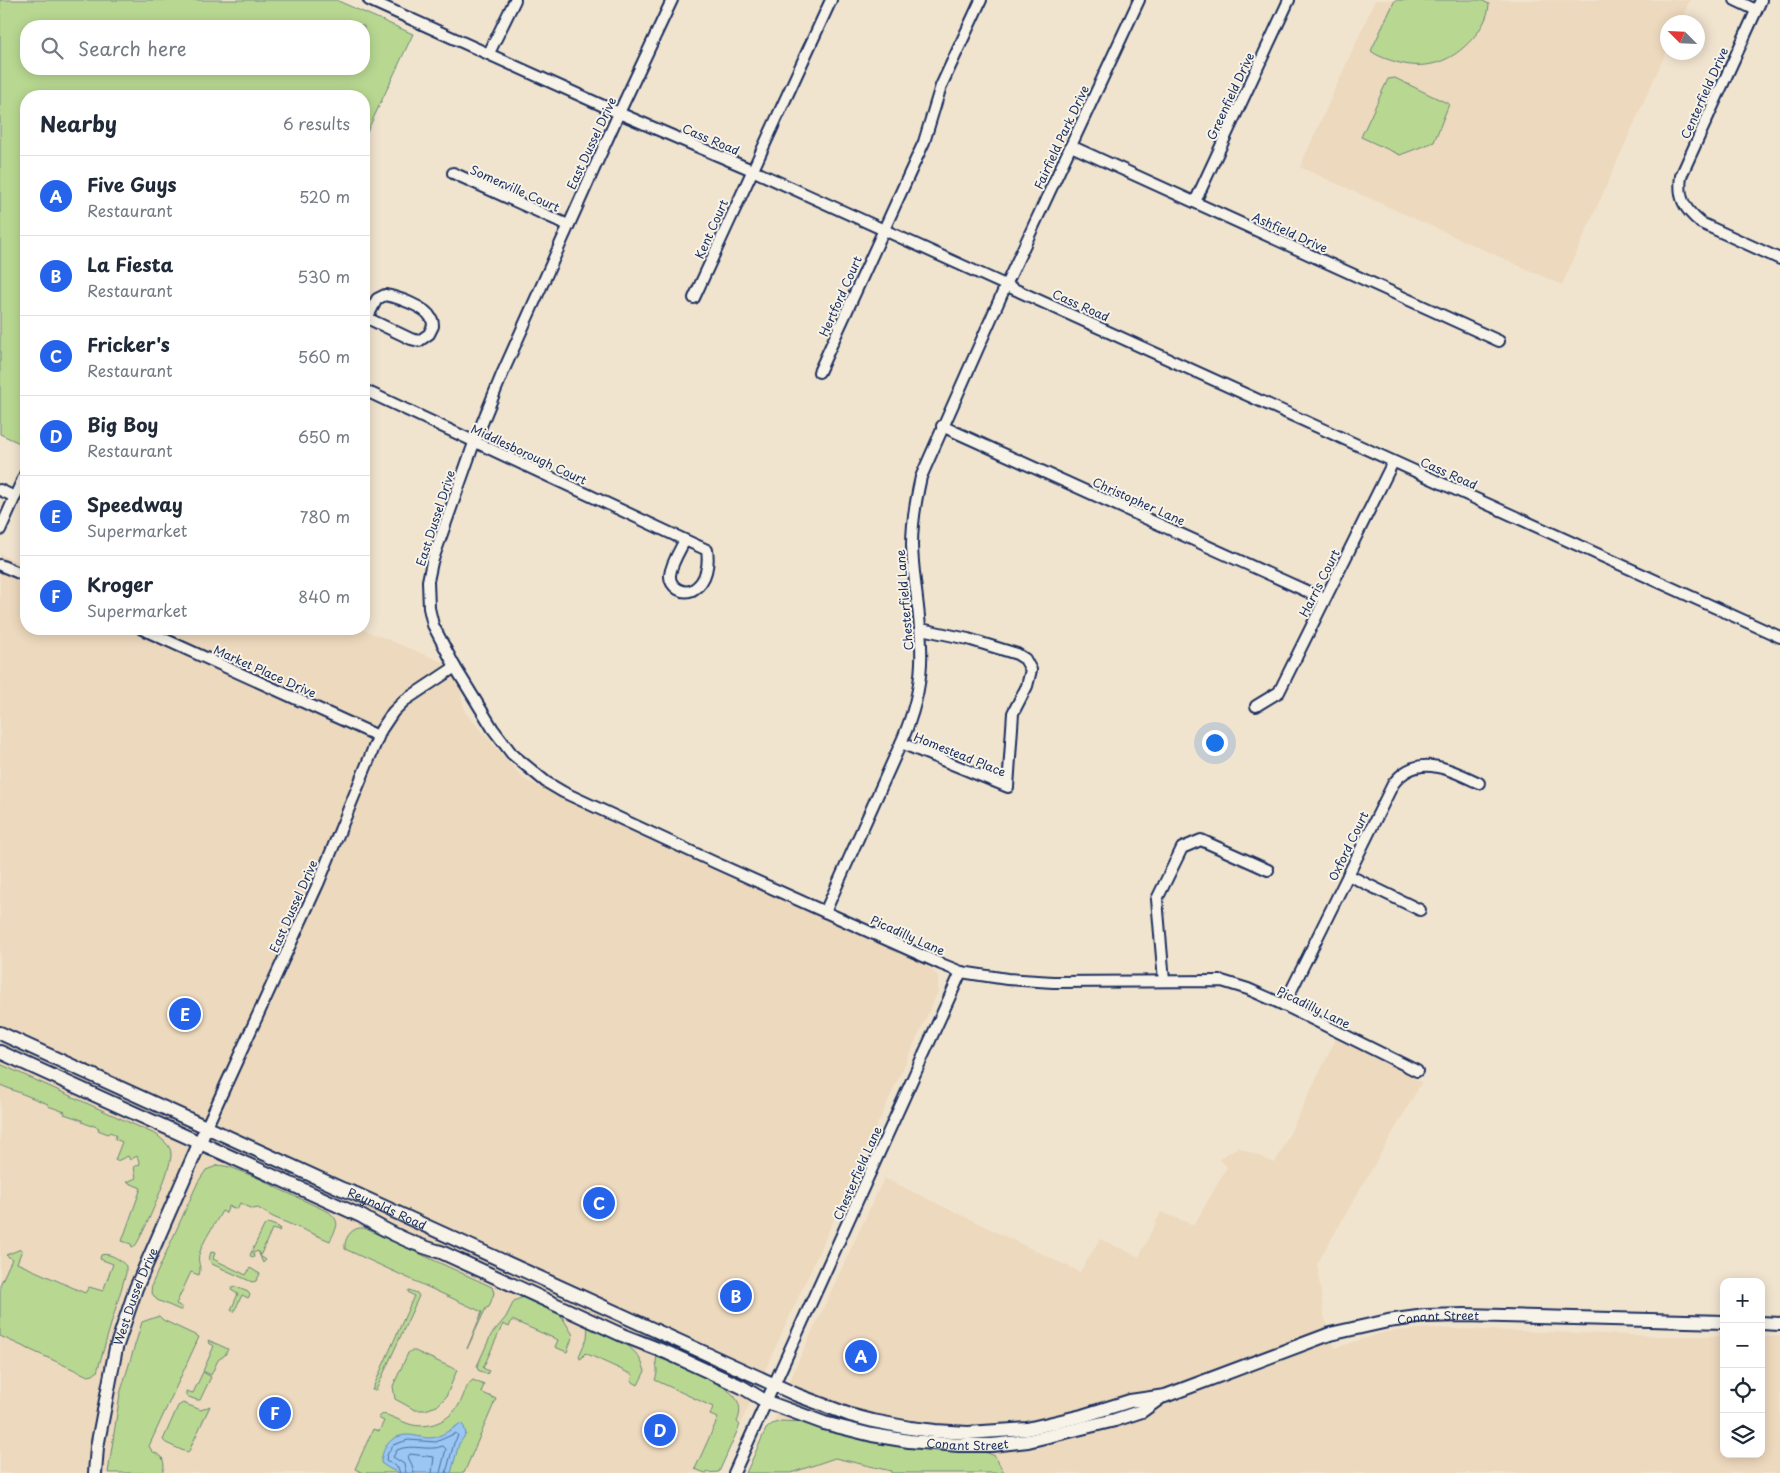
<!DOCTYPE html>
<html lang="en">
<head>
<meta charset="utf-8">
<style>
  body { margin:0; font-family:"Playpen Sans",sans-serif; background:#f6f6f7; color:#1f2937 }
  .controls { position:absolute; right:15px; bottom:15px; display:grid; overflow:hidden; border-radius:10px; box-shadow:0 2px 12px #0003 }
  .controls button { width:45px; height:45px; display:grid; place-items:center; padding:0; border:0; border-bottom:1px solid #e0e1e3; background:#fff; color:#1f2937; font:25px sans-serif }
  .compass { position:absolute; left:1660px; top:15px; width:45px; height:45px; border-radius:50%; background:#fff; box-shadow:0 2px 12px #0003; rotate:294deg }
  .you { position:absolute; left:1214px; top:742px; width:18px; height:18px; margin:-12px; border:4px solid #fff; border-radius:50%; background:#1a73e8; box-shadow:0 0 0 8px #1a73e833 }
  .badge { display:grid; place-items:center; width:32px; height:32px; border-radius:50%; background:#2563eb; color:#fff; font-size:16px; font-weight:700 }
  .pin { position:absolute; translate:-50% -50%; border:2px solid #fff; box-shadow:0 1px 5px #0006 }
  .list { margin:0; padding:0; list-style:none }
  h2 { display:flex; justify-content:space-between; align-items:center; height:65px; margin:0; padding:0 20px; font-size:21px }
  h2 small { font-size:16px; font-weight:400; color:#747a83 }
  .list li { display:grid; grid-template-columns:32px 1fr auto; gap:15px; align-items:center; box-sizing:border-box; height:80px; padding:0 20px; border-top:1px solid #e0e1e3 }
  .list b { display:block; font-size:19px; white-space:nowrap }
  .list p { margin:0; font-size:16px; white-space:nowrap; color:#747a83 }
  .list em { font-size:16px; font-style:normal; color:#747a83 }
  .icon { flex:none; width:28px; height:28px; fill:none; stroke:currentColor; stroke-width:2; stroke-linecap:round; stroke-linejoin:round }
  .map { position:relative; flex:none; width:1780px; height:1473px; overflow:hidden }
  .search { position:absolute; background:#fff; box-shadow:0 2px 12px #0003; left:20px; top:20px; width:350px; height:55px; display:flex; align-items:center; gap:12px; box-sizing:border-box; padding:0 18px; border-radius:20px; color:#747a83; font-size:19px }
  .panel { position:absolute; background:#fff; box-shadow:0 2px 12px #0003; left:20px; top:90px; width:350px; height:545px; border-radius:20px }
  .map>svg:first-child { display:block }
</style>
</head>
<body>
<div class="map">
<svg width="1780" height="1473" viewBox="0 0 1780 1473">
  <rect width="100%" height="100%" fill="#f1e4cf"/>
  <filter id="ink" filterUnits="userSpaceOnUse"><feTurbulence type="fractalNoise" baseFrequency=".02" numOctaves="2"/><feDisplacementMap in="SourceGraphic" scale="10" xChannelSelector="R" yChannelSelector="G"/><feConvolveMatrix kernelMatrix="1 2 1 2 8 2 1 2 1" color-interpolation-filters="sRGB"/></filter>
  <g filter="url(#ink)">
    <g fill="#edd9bd">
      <path d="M1375 0H1690L1680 22H1668L1667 50 1562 285 1300 167Z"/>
      <path d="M0 554 26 566V629H362L455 667 465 712 524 779 582 809 926 964 938 976V992L718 1473H0Z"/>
      <path d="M1336 1039 1422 1082 1317 1264 1324 1316 1335 1348 1385 1332 1431 1328 1660 1336H1724V1454H1761V1336H1780V1473H751L769 1433 797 1364 884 1178 1080 1272 1100 1239 1139 1257 1161 1212 1194 1225 1227 1167 1219 1159 1238 1147 1275 1163Z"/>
    </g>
    <g fill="#b8d891" stroke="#6a8478" fill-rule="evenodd">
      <path d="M0 0H336L413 34 364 138V96H26V446L0 434ZM26 26H364V69H26Z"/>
      <path d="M1395 0H1481L1489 4C1488 18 1482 27 1473 38 1452 62 1426 71 1396 62 1387 59 1379 57 1371 51Z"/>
      <path d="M1395 78 1449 104 1434 142 1400 155 1361 137 1388 79Z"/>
      <path d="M0 1064 157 1135C163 1141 171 1145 171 1154 172 1167 144 1234 135 1246L132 1247 131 1244 122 1241 141 1188 127 1182 136 1178 134 1167 140 1164 137 1156 130 1160 128 1156 117 1161 115 1160 122 1142 115 1139 116 1135 110 1132 108 1134 98 1130 99 1128 92 1125V1126L82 1122V1120L64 1114 65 1112 48 1106V1104L0 1085Z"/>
      <path d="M219 1165 230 1167 263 1180 279 1189 329 1212C342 1223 336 1228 330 1241L273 1217 258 1208 253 1209 240 1203 237 1209 229 1206 226 1213 222 1211C215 1224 202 1242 199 1255 197 1263 202 1266 199 1275L191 1272 176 1304 182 1307V1310H180L157 1300 151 1292 152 1284 198 1182 206 1170Z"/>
      <path d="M268 1223 279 1227 280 1230 279 1231 272 1229 260 1256 266 1260 263 1263 258 1251 253 1253 254 1257 252 1258 250 1255 264 1226Z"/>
      <path d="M359 1228H364L492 1287 494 1293 489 1307 486 1308 467 1349 482 1312 345 1249C344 1239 350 1230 359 1228Z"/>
      <path d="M21 1249 22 1250 17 1263 85 1293 89 1287 103 1291 113 1264 100 1259 101 1255C109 1252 121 1260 126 1266V1273L97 1372 93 1375 88 1376 0 1336V1285L12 1259 6 1255Z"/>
      <path d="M211 1252 215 1253 213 1259 246 1275 250 1268 260 1274 256 1281 252 1282 212 1264 209 1259Z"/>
      <path d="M234 1286 248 1292 250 1295 248 1298 242 1295 234 1312 231 1310 238 1294 231 1290Z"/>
      <path d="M409 1290 417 1293 419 1296 376 1390H372L414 1296 408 1292Z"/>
      <path d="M523 1297 559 1312 573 1335 567 1352 555 1347 558 1340 512 1320 509 1327 503 1324 483 1368 489 1371 487 1374 478 1370 477 1366 491 1335 506 1317 514 1301Z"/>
      <path d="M159 1316 163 1320 199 1337 149 1446 152 1451 162 1457C164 1463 165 1467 162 1473H108L120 1394 142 1322Z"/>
      <path d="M588 1326C611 1336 637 1343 645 1371L638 1385 631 1381 633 1375 585 1353 582 1358 580 1359 579 1356 587 1338Z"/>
      <path d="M208 1340 228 1349 225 1355 218 1360 211 1375 203 1371 214 1346 209 1343Z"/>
      <path d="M411 1351H415L457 1370 446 1397 437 1406 425 1410H415L395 1399 393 1386 408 1353Z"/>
      <path d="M657 1357C676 1365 723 1382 734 1396 741 1404 741 1413 737 1422L740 1425 719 1472 705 1473 695 1469 718 1418 710 1415 713 1407 655 1380C660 1368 654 1365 657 1357Z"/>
      <path d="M203 1372 211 1377 200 1400H197L186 1396V1391L193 1393Z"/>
      <path d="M473 1380 484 1385 481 1392 496 1399 464 1473H363L355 1469 373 1429 379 1431 384 1421 378 1418 383 1414C392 1416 400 1421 409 1424 428 1430 450 1421 460 1403 464 1396 466 1384 473 1380Z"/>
      <path d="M183 1403 201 1410 210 1406 188 1453 166 1443 163 1440 178 1406Z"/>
      <path d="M781 1421 802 1422 988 1453 995 1456 1004 1473H891V1471L835 1458 791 1473H746L766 1429 772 1424Z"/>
    </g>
    <path fill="#99c6f3" stroke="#678ab7" d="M461 1423 464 1427 466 1434 459 1444 451 1473H400L390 1469 381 1463C382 1447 391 1435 408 1435 417 1435 427 1440 436 1437 445 1434 453 1428 461 1423Z"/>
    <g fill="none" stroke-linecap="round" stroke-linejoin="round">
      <g stroke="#4d6b9a" stroke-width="1">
        <path d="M400 1473 398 1468 386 1460 387 1455 393 1445 408 1440 436 1442 456 1433 458 1436 454 1443 446 1473"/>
        <path d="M406 1473 404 1464 393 1457 397 1450C412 1443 428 1452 443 1446L446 1449 440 1473"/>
        <path d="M414 1473 412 1465 408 1457 410 1454 434 1457 432 1473"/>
      </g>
      <defs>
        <g id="minor">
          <path d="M369 0 619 113 752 170 1780 637"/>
          <path d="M672 0 619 113 503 372 474 443 432 562 428 581 429 608 433 625 455 667 493 729 512 754 546 782 563 792 716 863 941 964 961 972 1007 979 1053 982 1222 981 1248 989 1284 1005 1417 1071"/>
          <path d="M1735 0 1756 10"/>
          <path d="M1761 0 1681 176C1678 198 1684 209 1701 223L1780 259"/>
          <path d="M489 53 515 0"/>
          <path d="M1071 146 1499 341"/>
          <path d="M453 173 568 225"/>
          <path d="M1195 202 1289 0"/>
          <path d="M385 295C397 297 426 307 431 318 433 321 433 323 433 326L429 334 419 341 411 339 367 318 377 299Z"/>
          <path d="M694 298 831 0"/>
          <path d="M819 372 918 155 924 142 941 86 981 0"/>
          <path d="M364 390 685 540 707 550C709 563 707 581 694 589 684 596 669 587 670 575 671 564 680 550 685 540"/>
          <path d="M942 426 1324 599"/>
          <path d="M0 490 15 497"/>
          <path d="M0 530 26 472"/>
          <path d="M0 565 26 576"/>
          <path d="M142 629 378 736"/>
          <path d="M1256 706 1279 692 1393 462"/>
          <path d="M901 743 1008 787 1013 713 1027 686 1031 670 1025 659 1017 654 968 639 921 629"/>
          <path d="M1348 875 1420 910"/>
          <path d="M825 912 901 743C912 718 920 691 921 663 923 623 913 584 912 545 912 521 916 499 921 477L1006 285 1139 0"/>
          <path d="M1164 981 1157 899 1182 848 1201 840 1268 870"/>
          <path d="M1284 1005 1393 784C1417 752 1449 769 1479 783"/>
          <path d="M206 1128 318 884 381 730 393 712 404 701 455 667"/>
          <path d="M734 1473 961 972"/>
        </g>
        <g id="major">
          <path id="s1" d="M0 1033 342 1189 356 1194 797 1395 850 1415 873 1421 910 1428 935 1431 968 1433 1027 1429 1082 1416 1130 1401 1165 1396 1330 1334 1388 1321 1425 1316 1465 1315 1724 1322"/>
          <path id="s2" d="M0 1052 361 1216C386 1231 412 1245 441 1252L622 1335 668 1353 742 1387 767 1402 824 1423 872 1435 909 1441 959 1445H992L1028 1441 1115 1420 1142 1411 1160 1398"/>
          <path d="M1761 1323 1780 1324"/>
          <path id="s3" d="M95 1473 97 1447 116 1348 136 1288 203 1135"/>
        </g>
      </defs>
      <use href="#minor" stroke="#1b2f5e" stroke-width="14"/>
      <use href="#major" stroke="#1b2f5e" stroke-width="16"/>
      <use href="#minor" stroke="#f7f3e8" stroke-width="10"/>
      <use href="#major" stroke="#f7f3e8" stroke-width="12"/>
    </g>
  </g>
  <g text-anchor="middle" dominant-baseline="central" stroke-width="4" stroke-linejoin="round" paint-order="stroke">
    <g font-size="12" fill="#1b2f5e" stroke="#f7f3e8">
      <text transform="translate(1704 93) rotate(-66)">Centerfield Drive</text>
      <text transform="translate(1230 96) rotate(-65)">Greenfield Drive</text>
      <text transform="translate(1061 137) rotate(-65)">Fairfield Park Drive</text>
      <text transform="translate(711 139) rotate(23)">Cass Road</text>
      <text transform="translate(591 143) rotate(-65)">East Dussel Drive</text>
      <text transform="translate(515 188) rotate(24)">Somerville Court</text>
      <text transform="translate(711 229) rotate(-66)">Kent Court</text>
      <text transform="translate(1290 232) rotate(24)">Ashfield Drive</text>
      <text transform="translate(840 296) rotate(-66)">Hertford Court</text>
      <text transform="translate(1081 305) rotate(24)">Cass Road</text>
      <text transform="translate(529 454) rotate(25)">Middlesborough Court</text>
      <text transform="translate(1449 473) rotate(24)">Cass Road</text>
      <text transform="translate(1139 501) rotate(24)">Christopher Lane</text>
      <text transform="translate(435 518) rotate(-72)">East Dussel Drive</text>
      <text transform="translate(1319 583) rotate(-63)">Harris Court</text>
      <text transform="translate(904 600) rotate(-95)">Chesterfield Lane</text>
      <text transform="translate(265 671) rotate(24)">Market Place Drive</text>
      <text transform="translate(960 754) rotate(22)">Homestead Place</text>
      <text transform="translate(1348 846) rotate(-64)">Oxford Court</text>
      <text transform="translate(293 906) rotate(-66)">East Dussel Drive</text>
      <text transform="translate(908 935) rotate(24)">Picadilly Lane</text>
      <text transform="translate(1314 1007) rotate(26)">Picadilly Lane</text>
      <text transform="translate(857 1173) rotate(-66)">Chesterfield Lane</text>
      <text stroke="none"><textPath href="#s1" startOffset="425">Reynolds Road</textPath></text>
      <text stroke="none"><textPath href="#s3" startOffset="182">West Dussel Drive</textPath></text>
      <text stroke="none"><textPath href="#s1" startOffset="1539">Conant Street</textPath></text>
      <text stroke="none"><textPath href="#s2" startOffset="1050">Conant Street</textPath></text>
    </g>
  </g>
</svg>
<div class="controls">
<button>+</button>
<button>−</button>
<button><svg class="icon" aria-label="locate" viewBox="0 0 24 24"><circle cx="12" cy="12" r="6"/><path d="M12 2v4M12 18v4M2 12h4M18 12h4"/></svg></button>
<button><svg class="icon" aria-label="layers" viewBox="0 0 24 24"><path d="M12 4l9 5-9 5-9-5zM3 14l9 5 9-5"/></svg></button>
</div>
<svg class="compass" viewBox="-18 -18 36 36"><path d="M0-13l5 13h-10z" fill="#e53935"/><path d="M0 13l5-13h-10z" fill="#747a83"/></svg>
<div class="you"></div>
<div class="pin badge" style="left:861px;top:1356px">A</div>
<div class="pin badge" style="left:736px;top:1296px">B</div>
<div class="pin badge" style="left:599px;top:1203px">C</div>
<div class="pin badge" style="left:660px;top:1430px">D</div>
<div class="pin badge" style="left:185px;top:1014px">E</div>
<div class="pin badge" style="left:275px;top:1413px">F</div>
<div class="search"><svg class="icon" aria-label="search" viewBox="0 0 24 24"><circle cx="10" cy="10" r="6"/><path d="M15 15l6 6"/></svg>Search here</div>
<section class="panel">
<h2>Nearby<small>6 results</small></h2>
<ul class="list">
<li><span class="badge">A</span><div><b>Five Guys</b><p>Restaurant</p></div><em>520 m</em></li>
<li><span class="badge">B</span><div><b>La Fiesta</b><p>Restaurant</p></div><em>530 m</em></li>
<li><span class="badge">C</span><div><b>Fricker's</b><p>Restaurant</p></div><em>560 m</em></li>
<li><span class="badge">D</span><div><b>Big Boy</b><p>Restaurant</p></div><em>650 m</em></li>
<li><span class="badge">E</span><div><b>Speedway</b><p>Supermarket</p></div><em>780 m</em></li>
<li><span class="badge">F</span><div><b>Kroger</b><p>Supermarket</p></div><em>840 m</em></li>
</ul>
</section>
</div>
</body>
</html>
